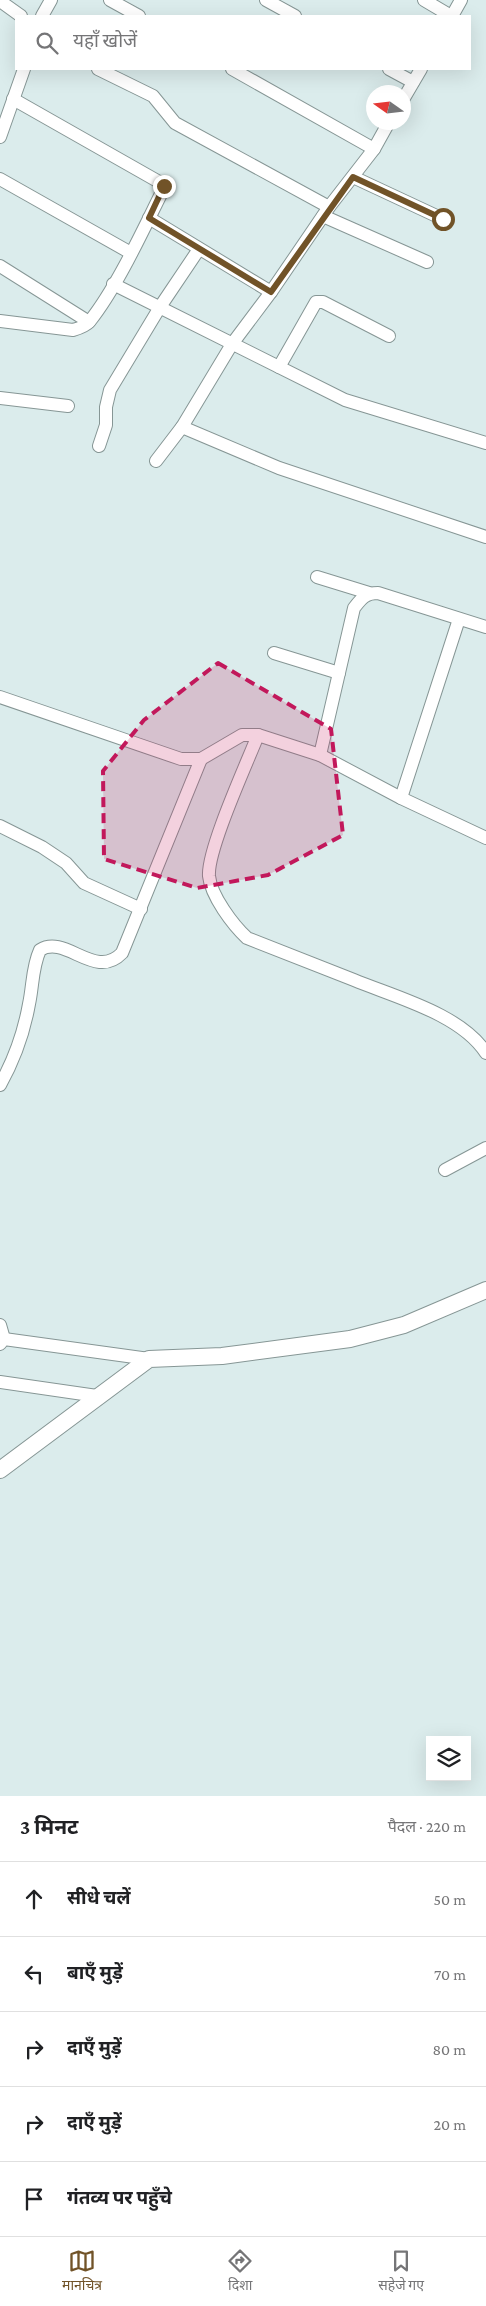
<!DOCTYPE html>
<html lang="hi">
<head>
<meta charset="utf-8">
<style>
  body { margin:0; font-family:"Crimson Pro","Noto Sans Devanagari",serif; background:#f2f2f2; color:#202124 }
  .controls { position:absolute; right:15px; bottom:15px; display:grid; overflow:hidden; border-radius:0px; box-shadow:0 5px 20px #0002 }
  .controls button { width:45px; height:45px; display:grid; place-items:center; padding:0; border:0; border-bottom:1px solid #e0e0e0; background:#fff; color:#202124; font:25px sans-serif }
  .compass { position:absolute; left:366px; top:85px; width:45px; height:45px; border-radius:50%; background:#fff; box-shadow:0 5px 20px #0002; rotate:284deg }
  .stop { position:absolute; width:15px; height:15px; margin:-11px; border:4px solid #715328; border-radius:50%; background:#fff }
  .stop.end { background:#715328; border-color:#fff; box-shadow:0 1px 5px #0008 }
  .list { margin:0; padding:0; list-style:none }
  h2 { display:flex; justify-content:space-between; align-items:center; height:65px; margin:0; padding:0 20px; font-size:21px }
  h2 small { font-size:16px; font-weight:400; color:#757577 }
  .list li { display:grid; grid-template-columns:32px 1fr auto; gap:15px; align-items:center; box-sizing:border-box; height:75px; padding:0 20px; border-top:1px solid #e0e0e0 }
  .list b { display:block; font-size:19px; white-space:nowrap }
  .list em { font-size:16px; font-style:normal; color:#757577 }
  .icon { flex:none; width:28px; height:28px; fill:none; stroke:currentColor; stroke-width:2; stroke-linecap:round; stroke-linejoin:round }
  .map { position:relative; flex:none; width:486px; height:1796px; overflow:hidden }
  .search { position:absolute; background:#fff; box-shadow:0 5px 20px #0002; left:15px; right:15px; top:15px; height:55px; display:flex; align-items:center; gap:12px; box-sizing:border-box; padding:0 18px; border-radius:0px; color:#757577; font-size:19px }
  .sheet { height:440px; background:#fff }
  nav { display:flex; justify-content:space-around; align-items:center; box-sizing:border-box; height:70px; border-top:1px solid #e0e0e0; background:#fff; font-size:14px; color:#757577 }
  nav a { display:grid; justify-items:center; gap:2px }
  nav .on { color:#715328 }
  .map>svg:first-child { display:block }
</style>
</head>
<body>
<div class="map">
<svg width="486" height="1796" viewBox="0 0 486 1796">
  <rect width="100%" height="100%" fill="#dbecec"/>
  <g fill="none" stroke-linecap="round" stroke-linejoin="round">
    <defs>
      <g id="minor">
        <path d="M110 0 139 16"/>
        <path d="M266 0 295 16"/>
        <path d="M424 0 451 16"/>
        <path d="M0 1 21 16"/>
        <path d="M42 16 51 0"/>
        <path d="M452 16 461 0"/>
        <path d="M98 69 153 96 175 123 329 207"/>
        <path d="M232 69 374 149"/>
        <path d="M389 69 413 82"/>
        <path d="M404 98 421 69"/>
        <path d="M0 137 24 69"/>
        <path d="M353 177 443 219"/>
        <path d="M0 179 131 253"/>
        <path d="M323 216 427 262"/>
        <path d="M149 218 271 292"/>
        <path d="M0 266 89 322"/>
        <path d="M113 284 345 400 486 443"/>
        <path d="M0 321 73 330C80 328 86 326 90 321 117 287 143 230 163 190L161 183 13 99"/>
        <path d="M279 367 316 302H323L389 336"/>
        <path d="M0 398 68 406"/>
        <path d="M182 427 279 468 486 537"/>
        <path d="M99 446 106 425V407L110 390 160 307 199 249"/>
        <path d="M156 461 182 427 232 344 271 292 329 207 374 149 389 122"/>
        <path d="M317 577 369 593"/>
        <path d="M274 653 339 673"/>
        <path d="M0 697 181 759H201L242 735H258C247 763 207 850 209 876 211 896 233 925 247 938 282 952 318 966 354 980 395 997 461 1014 486 1053"/>
        <path d="M258 735 320 755 401 798 486 838"/>
        <path d="M320 755 354 608C361 599 365 593 378 593L486 627"/>
        <path d="M401 798 459 619"/>
        <path d="M0 826 42 847 66 863 84 883 141 909"/>
        <path d="M0 1085C14 1060 24 1032 29 1004 33 986 32 967 40 950 66 934 95 981 122 953L201 759"/>
        <path d="M445 1170 486 1148"/>
        <path d="M0 1325 4 1339"/>
        <path d="M0 1344 4 1339 149 1359"/>
        <path d="M0 1382 97 1396"/>
      </g>
      <path id="tertiary" d="M0 1470 149 1359 222 1356 350 1339 404 1325 486 1290"/>
    </defs>
    <use href="#minor" stroke="#869695" stroke-width="14"/>
    <use href="#tertiary" stroke="#869695" stroke-width="18"/>
    <use href="#minor" stroke="#fff" stroke-width="12"/>
    <use href="#tertiary" stroke="#fff" stroke-width="16"/>
  </g>
  <g fill="none" stroke-linecap="round" stroke-linejoin="round">
    <path stroke="#715328" stroke-width="6" d="M164 186 149 218 271 292 353 177 443 219"/>
  </g>
  <path fill="#c2185b" fill-opacity="0.2" stroke="#c2185b" stroke-width="4" stroke-dasharray="10 6" stroke-linejoin="round" d="M218 663 331 729 343 835 268 875 197 888 104 859 103 771 144 720Z"/>
</svg>
<div class="controls">
<button><svg class="icon" aria-label="layers" viewBox="0 0 24 24"><path d="M12 4l9 5-9 5-9-5zM3 14l9 5 9-5"/></svg></button>
</div>
<svg class="compass" viewBox="-18 -18 36 36"><path d="M0-13l5 13h-10z" fill="#e53935"/><path d="M0 13l5-13h-10z" fill="#757577"/></svg>
<div class="stop" style="left:443px;top:219px"></div>
<div class="stop end" style="left:164px;top:186px"></div>
<div class="search"><svg class="icon" aria-label="search" viewBox="0 0 24 24"><circle cx="10" cy="10" r="6"/><path d="M15 15l6 6"/></svg>यहाँ खोजें</div>
</div>
<section class="sheet">
<h2>3 मिनट<small>पैदल · 220 m</small></h2>
<ul class="list">
<li><svg class="icon" aria-label="ahead" viewBox="0 0 24 24"><path d="M12 20V5M6 11l6-6 6 6"/></svg><div><b>सीधे चलें</b></div><em>50 m</em></li>
<li><svg class="icon" aria-label="left" viewBox="0 0 24 24"><path d="M17 20v-9H6M10 6l-5 5 5 5"/></svg><div><b>बाएँ मुड़ें</b></div><em>70 m</em></li>
<li><svg class="icon" aria-label="right" viewBox="0 0 24 24"><path d="M7 20v-9h11M14 6l5 5-5 5"/></svg><div><b>दाएँ मुड़ें</b></div><em>80 m</em></li>
<li><svg class="icon" aria-label="right" viewBox="0 0 24 24"><path d="M7 20v-9h11M14 6l5 5-5 5"/></svg><div><b>दाएँ मुड़ें</b></div><em>20 m</em></li>
<li><svg class="icon" aria-label="arrive" viewBox="0 0 24 24"><path d="M6 21V4h12l-3 4 3 4H6"/></svg><div><b>गंतव्य पर पहुँचे</b></div></li>
</ul>
</section>
<nav>
<a class="on"><svg class="icon" aria-label="map" viewBox="0 0 24 24"><path d="M3 6l6-2 6 2 6-2v14l-6 2-6-2-6 2zM9 4v14M15 6v14"/></svg>मानचित्र</a>
<a><svg class="icon" aria-label="directions" viewBox="0 0 24 24"><path d="M12 3l9 9-9 9-9-9zM9 14v-3h6M13 9l2 2-2 2"/></svg>दिशा</a>
<a><svg class="icon" aria-label="saved" viewBox="0 0 24 24"><path d="M7 4h10v16l-5-4-5 4z"/></svg>सहेजे गए</a>
</nav>
</body>
</html>
